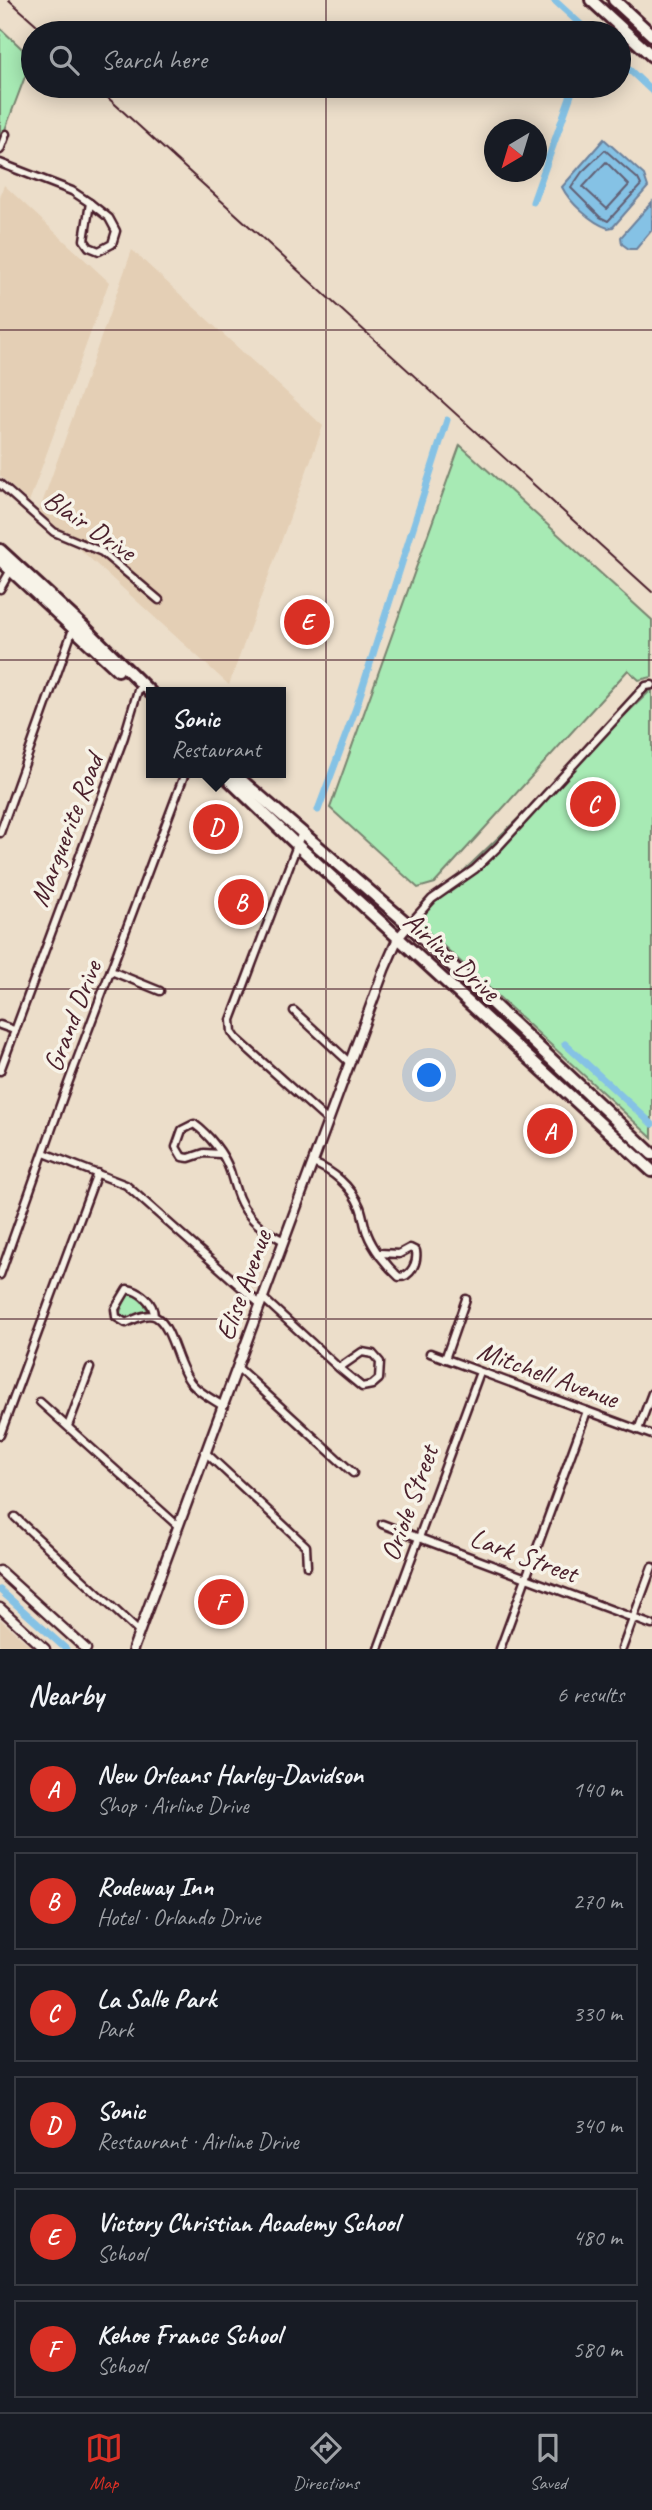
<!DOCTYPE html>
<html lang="en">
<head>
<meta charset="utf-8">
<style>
  body { margin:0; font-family:Caveat,sans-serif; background:#20242c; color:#f1f3f6 }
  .compass { position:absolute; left:484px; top:119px; width:63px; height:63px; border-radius:50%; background:#171b24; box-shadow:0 4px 18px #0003; rotate:218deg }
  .you { position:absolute; left:430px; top:1076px; width:24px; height:24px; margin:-18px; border:5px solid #fff; border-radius:50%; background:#1a73e8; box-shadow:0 0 0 10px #1a73e833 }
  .badge { display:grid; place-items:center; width:46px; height:46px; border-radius:50%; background:#d93025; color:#fff; font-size:23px; font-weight:700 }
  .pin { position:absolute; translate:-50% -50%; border:4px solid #fff; box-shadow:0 2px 7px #0006 }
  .popup { position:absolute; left:146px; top:687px; width:140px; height:91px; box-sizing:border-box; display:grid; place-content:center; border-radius:0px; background:#171b24; filter:drop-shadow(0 2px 5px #0005); font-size:23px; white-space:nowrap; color:#9ea1a6 }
  .popup b { font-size:26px; color:#f1f3f6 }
  .popup::after { content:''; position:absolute; left:50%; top:100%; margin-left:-14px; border:14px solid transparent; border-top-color:#171b24 }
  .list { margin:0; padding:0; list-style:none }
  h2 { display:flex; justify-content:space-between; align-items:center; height:91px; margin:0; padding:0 28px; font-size:30px }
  h2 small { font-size:23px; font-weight:400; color:#9ea1a6 }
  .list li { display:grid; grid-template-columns:46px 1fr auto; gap:21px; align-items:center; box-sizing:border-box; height:98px; margin:0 14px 14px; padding:0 14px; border:2px solid #363941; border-radius:0px }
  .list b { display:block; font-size:26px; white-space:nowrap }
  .list p { margin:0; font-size:23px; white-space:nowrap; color:#9ea1a6 }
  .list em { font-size:23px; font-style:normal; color:#9ea1a6 }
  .icon { flex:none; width:38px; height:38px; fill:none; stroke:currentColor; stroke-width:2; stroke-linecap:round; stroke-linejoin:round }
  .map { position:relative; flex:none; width:652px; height:1649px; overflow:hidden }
  .search { position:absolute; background:#171b24; box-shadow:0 4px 18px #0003; left:21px; right:21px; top:21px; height:77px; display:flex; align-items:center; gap:18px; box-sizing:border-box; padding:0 24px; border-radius:38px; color:#9ea1a6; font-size:26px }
  .sheet { height:763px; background:#171b24 }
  nav { display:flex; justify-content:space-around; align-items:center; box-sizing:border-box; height:98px; border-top:2px solid #363941; background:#171b24; font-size:19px; color:#9ea1a6 }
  nav a { display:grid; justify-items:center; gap:4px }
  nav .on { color:#d93025 }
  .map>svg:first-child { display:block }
</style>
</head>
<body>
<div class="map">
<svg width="652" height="1649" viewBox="0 0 652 1649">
  <rect width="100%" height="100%" fill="#ecdeca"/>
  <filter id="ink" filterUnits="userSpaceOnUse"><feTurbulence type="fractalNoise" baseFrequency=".0143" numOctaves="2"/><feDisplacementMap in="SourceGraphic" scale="14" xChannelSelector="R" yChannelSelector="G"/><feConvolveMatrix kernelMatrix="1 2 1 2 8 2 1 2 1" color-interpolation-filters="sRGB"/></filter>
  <g filter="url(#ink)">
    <g fill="#e4cfb5">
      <path d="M4 185 109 282 29 502 0 476V197Z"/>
      <path d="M132 250 323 426 229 685 39 512Z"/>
      <path d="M0 1619 34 1649H0Z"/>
    </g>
    <g fill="#a7eab4" stroke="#788470" stroke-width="2">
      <path d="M0 28 32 58 0 143Z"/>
      <path d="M460 445 652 620V677L639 680 628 670 435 883 418 888 330 808Z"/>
      <path d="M652 689V1138L414 919Z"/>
      <path d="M131 1293 137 1295 148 1310 126 1319 122 1318 120 1312 127 1295Z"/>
    </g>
    <g fill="#85c2e5" stroke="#6d819b" stroke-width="2">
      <path d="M604 139 644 175 648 187 613 227 608 228C592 223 569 202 562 187Z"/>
      <path d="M652 202V230L636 249H629L622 244 621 237Z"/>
    </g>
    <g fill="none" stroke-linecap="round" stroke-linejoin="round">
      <g stroke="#626075" stroke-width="2">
        <path d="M605 150 638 179 641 185 608 221 600 217 571 188 582 172Z"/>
        <path d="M606 162 629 185 607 209 583 187Z"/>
      </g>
      <g stroke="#85c2e5" stroke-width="7">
        <path d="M554 0 590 33"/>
        <path d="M619 60 652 91"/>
        <path d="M533 202 574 86"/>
        <path d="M318 810 356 708 447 420"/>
        <path d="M565 1044 652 1124"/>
        <path d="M0 1590 66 1649"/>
      </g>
      <defs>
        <g id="street">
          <path d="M0 150 6 134"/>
          <path d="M0 163 72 191 90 203"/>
          <path d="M90 203 109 218 116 231 112 244 99 251 89 247 84 240Z"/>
          <path d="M0 484 54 532 102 552 159 600"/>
          <path d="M0 589 12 568"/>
          <path d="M302 832 231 1020 232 1032 236 1038 328 1121"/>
          <path d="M0 833 73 629"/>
          <path d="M409 925 432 899 475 869 498 847 641 691 646 686 652 685"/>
          <path d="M111 971 160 991"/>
          <path d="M294 1011 350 1063"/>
          <path d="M0 1025 14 1030"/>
          <path d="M0 1071 124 737 138 690 143 684"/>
          <path d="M44 1153 126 1185 261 1305"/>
          <path d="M220 1154 204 1153 189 1158 182 1157 176 1147 182 1130 194 1124C208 1134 224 1153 230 1171 235 1187 238 1202 249 1215 258 1227 271 1234 284 1241"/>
          <path d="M313 1163C333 1171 351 1186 360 1207 363 1215 364 1225 367 1233 373 1249 387 1266 399 1277 411 1277 418 1262 416 1251L410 1248 399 1254 380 1253"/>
          <path d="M0 1275 63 1097 185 773"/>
          <path d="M263 1298 339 1368 362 1387 372 1385 379 1379 380 1362 373 1354 362 1352 339 1368"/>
          <path d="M154 1316C154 1302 140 1291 127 1289L115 1309 116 1317 126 1323C135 1319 147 1312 156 1317 173 1327 177 1368 192 1384 200 1393 212 1399 223 1406"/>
          <path d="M430 1353 652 1435"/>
          <path d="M445 1359 466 1299"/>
          <path d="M237 1367 353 1473"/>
          <path d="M40 1402 178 1526"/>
          <path d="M68 1426 90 1368"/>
          <path d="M638 1430 652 1393"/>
          <path d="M0 1435 97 1173"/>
          <path d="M205 1452 306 1546 307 1566"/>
          <path d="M15 1517 139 1632"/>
          <path d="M382 1524 652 1625"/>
          <path d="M378 1649 480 1372"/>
          <path d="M500 1649 587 1411"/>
          <path d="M622 1649 652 1567"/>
        </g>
        <g id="secondary">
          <path d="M0 1571 86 1649"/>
          <path d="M0 1608 45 1649"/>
          <path d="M133 1649 384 970 398 938 409 925"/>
        </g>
        <g id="highway">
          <path d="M591 0 652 56"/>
          <path d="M614 0 652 35"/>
          <path d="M0 550 88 631 151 693"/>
          <path d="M0 560 118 670"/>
          <path d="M222 773 296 844 652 1171"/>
          <path d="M233 773 409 925 652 1154"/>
        </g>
      </defs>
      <use href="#street" stroke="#4a1f2b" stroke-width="11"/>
      <use href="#secondary" stroke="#4a1f2b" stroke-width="13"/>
      <use href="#highway" stroke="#4a1f2b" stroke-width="16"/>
      <use href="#street" stroke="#f7f3e8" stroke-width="6"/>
      <use href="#secondary" stroke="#f7f3e8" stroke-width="8"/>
      <use href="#highway" stroke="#f7f3e8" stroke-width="10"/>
      <g stroke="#4a1f2b" stroke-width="2">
        <path d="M9 0 46 33"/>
        <path d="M95 86 652 592"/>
      </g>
    </g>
  </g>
  <path fill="none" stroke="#4a1f2b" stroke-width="2" stroke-opacity="0.55" d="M326 0V33M326 86V1649M0 330H652M0 660H652M0 989H652M0 1319H652"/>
  <g text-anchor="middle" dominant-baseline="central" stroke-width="7" stroke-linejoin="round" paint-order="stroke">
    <g font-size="28" fill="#4a1f2b" stroke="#f7f3e8">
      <text transform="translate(90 525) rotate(34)">Blair Drive</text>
      <text transform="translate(66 830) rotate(-69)">Marguerite Road</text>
      <text transform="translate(452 956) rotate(42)">Airline Drive</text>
      <text transform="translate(72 1016) rotate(-69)">Grand Drive</text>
      <text transform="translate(243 1285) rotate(-70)">Elise Avenue</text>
      <text transform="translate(548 1374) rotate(20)">Mitchell Avenue</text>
      <text transform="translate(409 1503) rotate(-70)">Oriole Street</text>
      <text transform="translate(524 1555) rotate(20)">Lark Street</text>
    </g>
  </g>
</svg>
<svg class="compass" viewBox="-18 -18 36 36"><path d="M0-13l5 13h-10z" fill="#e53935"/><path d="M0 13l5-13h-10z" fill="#9ea1a6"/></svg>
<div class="you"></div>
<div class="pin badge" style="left:550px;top:1131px">A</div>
<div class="pin badge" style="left:241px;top:902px">B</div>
<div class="pin badge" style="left:593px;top:804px">C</div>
<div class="pin badge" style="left:216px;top:827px">D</div>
<div class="popup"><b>Sonic</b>Restaurant</div>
<div class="pin badge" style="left:307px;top:622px">E</div>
<div class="pin badge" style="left:221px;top:1602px">F</div>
<div class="search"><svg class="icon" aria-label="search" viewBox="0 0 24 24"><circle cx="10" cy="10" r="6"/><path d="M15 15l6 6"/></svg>Search here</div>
</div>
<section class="sheet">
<h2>Nearby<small>6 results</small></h2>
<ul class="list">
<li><span class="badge">A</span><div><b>New Orleans Harley-Davidson</b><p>Shop · Airline Drive</p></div><em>140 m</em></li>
<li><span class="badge">B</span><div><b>Rodeway Inn</b><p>Hotel · Orlando Drive</p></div><em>270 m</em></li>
<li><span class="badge">C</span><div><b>La Salle Park</b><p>Park</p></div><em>330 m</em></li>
<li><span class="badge">D</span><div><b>Sonic</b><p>Restaurant · Airline Drive</p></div><em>340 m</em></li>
<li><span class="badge">E</span><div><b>Victory Christian Academy School</b><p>School</p></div><em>480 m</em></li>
<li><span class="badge">F</span><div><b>Kehoe France School</b><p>School</p></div><em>580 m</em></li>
</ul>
</section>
<nav>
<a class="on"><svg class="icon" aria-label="map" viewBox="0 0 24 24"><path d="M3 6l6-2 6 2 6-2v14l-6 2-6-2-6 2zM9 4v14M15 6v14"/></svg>Map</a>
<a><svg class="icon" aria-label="directions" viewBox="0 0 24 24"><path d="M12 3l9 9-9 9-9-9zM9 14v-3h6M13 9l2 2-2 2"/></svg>Directions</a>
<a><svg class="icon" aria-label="saved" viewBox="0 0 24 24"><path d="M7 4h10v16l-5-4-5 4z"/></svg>Saved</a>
</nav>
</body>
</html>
